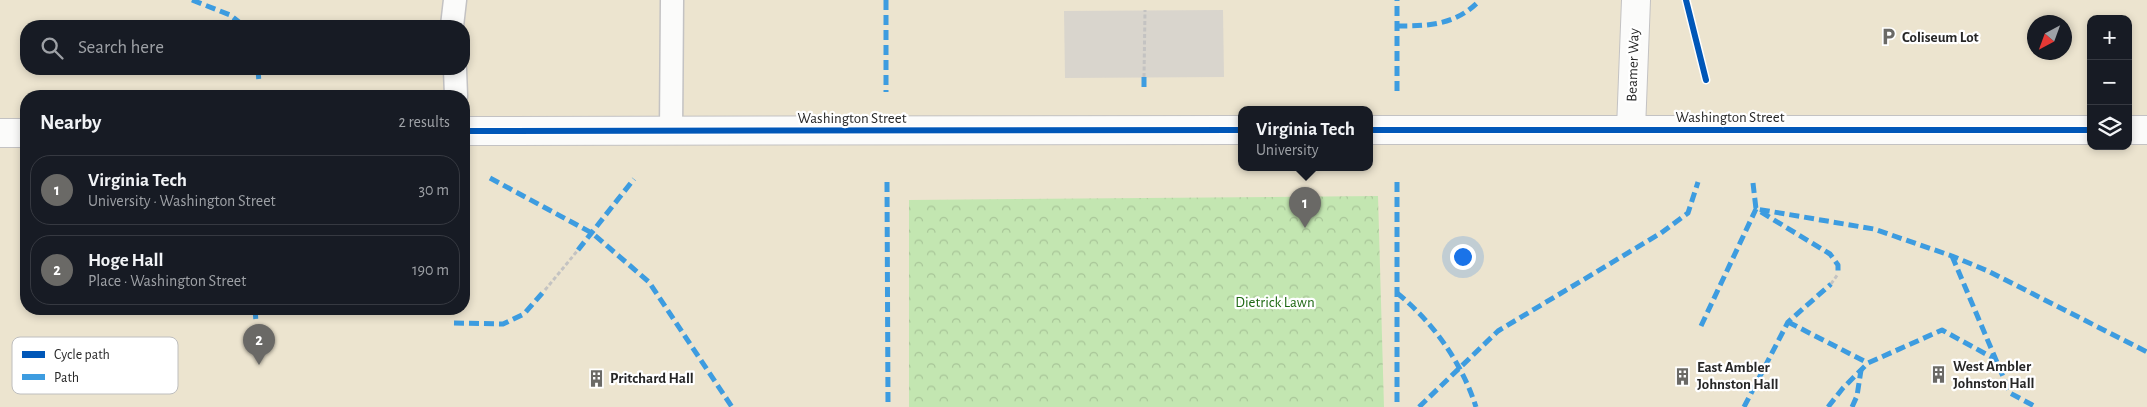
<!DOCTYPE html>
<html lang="en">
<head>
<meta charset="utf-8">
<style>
  body { margin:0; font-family:"Alegreya Sans",sans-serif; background:#242831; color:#f1f3f6 }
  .controls { position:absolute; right:15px; top:15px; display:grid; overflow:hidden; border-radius:10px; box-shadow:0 2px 8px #0003 }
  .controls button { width:45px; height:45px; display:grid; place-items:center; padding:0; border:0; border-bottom:1px solid #363941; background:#171b24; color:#f1f3f6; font:25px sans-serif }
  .compass { position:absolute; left:2027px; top:15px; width:45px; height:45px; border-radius:50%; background:#171b24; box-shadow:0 2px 8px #0003; rotate:221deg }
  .you { position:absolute; left:1462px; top:256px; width:18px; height:18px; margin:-12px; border:4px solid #fff; border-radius:50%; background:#1a73e8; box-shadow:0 0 0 8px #1a73e833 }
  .badge { display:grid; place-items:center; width:32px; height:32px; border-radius:50%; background:#6a6966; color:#fff; font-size:16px; font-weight:700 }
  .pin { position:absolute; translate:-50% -41px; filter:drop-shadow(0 1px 2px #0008) }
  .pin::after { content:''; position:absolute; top:26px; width:18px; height:15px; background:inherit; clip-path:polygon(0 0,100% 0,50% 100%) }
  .popup { position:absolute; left:1238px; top:106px; width:135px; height:65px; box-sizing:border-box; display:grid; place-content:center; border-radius:10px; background:#171b24; filter:drop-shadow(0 1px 4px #0005); font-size:16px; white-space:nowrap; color:#9ea1a6 }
  .popup b { font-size:19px; color:#f1f3f6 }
  .popup::after { content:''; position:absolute; left:50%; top:100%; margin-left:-10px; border:10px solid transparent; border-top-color:#171b24 }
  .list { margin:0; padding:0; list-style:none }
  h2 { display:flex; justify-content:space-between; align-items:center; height:65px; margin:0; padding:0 20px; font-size:21px }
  h2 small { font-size:16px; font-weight:400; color:#9ea1a6 }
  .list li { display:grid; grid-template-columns:32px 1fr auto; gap:15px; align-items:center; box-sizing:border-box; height:70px; margin:0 10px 10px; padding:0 10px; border:1px solid #363941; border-radius:20px }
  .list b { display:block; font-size:19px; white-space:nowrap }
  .list p { margin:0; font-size:16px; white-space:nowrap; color:#9ea1a6 }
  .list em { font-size:16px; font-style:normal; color:#9ea1a6 }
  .icon { flex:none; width:28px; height:28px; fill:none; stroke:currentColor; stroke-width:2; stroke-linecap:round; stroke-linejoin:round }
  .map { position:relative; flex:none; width:2147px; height:407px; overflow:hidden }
  .search { position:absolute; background:#171b24; box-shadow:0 2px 8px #0003; left:20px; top:20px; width:450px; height:55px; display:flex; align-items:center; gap:12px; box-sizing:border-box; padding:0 18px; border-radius:20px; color:#9ea1a6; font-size:19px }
  .panel { position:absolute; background:#171b24; box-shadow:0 2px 8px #0003; left:20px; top:90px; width:450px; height:225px; border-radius:20px }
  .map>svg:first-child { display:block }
</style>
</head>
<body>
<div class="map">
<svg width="2147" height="407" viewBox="0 0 2147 407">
  <defs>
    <pattern id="park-crowns" width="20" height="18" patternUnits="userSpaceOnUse" patternTransform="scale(1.25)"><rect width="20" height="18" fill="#c3e6b1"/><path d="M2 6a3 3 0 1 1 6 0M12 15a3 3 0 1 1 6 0" fill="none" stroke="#a8c598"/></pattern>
  </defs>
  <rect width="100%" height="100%" fill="#e7e3dc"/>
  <path fill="#ece4cf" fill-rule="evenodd" d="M0 0H2147V407H0ZM2091 19H2128V146H2091ZM2034 22H2064V52H2034ZM26 26H464V69H26ZM26 96H464V309H26ZM1241 109H1369V167H1241Z"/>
  <path fill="url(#park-crowns)" d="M1378 196 1384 407H909V200Z"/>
  <path fill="#d9d5cd" d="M1223 10 1224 77 1065 78 1064 11Z"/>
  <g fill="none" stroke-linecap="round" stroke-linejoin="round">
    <defs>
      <g id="lane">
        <path d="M452 26 455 0"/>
        <path d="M455 69 456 96"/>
        <path d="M671 131 672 0"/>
      </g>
      <g id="secondary">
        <path d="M1631 129 1636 0"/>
        <path d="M1369 130H2091"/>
        <path d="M2128 130H2147"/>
        <path d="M464 131 1241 130"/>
        <path d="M0 133H26"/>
      </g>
    </defs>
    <use href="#lane" stroke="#c3c2c3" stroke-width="25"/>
    <use href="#secondary" stroke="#c3c2c3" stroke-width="30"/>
    <g stroke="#c4c3c2" stroke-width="3" stroke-dasharray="4 2.5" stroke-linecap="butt">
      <path d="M1144 77 1145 10"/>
      <path d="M1831 284 1838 274"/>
      <path d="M545 290 578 250"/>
    </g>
    <use href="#lane" stroke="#fbfbfa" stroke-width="22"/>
    <use href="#secondary" stroke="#fbfbfa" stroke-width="28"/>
    <g stroke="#3d9ce0" stroke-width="5" stroke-dasharray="10 5" stroke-linecap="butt">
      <path d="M192 0 230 15 244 26"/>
      <path d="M886 0V92"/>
      <path d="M1397 26C1430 26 1456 25 1480 0"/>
      <path d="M258 69 259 83"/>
      <path d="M1144 77V91"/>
      <path d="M1397 91V0"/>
      <path d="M490 178 592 233 649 282 732 407"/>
      <path d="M887 182 888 407"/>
      <path d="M1397 182V407"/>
      <path d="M1753 183 1756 209 1874 229 1952 256 1988 271 2147 352"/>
      <path d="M578 250 634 179"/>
      <path d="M1952 256 2010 393 2036 407"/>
      <path d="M1397 293C1433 322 1462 363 1476 407"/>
      <path d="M255 309 256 322"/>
      <path d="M1788 322 1868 363"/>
      <path d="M454 323 503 324 524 314 545 290"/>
      <path d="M1701 326 1756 209 1830 254 1838 265V274"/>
      <path d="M1419 407 1498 331 1661 233 1688 213 1698 182"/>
      <path d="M1744 407 1788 322 1831 284"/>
      <path d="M1828 407 1843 388 1868 363 1942 330 1995 359"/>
      <path d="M1852 407 1857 396 1861 370"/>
    </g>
    <defs>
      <g id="cycleway">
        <path d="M1686 0 1706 80"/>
        <path d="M1369 130H2091"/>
        <path d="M464 131 1241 130"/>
      </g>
    </defs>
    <use href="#cycleway" stroke="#fff" stroke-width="9"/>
    <use href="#cycleway" stroke="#0057b8" stroke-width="6"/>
  </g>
  <defs>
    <symbol id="parking-bare" viewBox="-9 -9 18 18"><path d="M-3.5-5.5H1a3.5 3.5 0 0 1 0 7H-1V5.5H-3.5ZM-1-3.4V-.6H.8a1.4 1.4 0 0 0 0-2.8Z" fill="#6a6966" stroke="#fff" stroke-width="2.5" paint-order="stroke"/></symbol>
    <symbol id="building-bare" viewBox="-9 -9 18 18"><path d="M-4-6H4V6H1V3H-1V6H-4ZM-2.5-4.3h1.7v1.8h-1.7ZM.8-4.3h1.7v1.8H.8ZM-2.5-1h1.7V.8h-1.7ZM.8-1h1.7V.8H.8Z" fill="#6a6966" stroke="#fff" stroke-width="2.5" paint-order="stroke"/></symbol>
  </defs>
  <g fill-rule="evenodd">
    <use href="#parking-bare" x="1876" y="24" width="25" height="25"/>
    <use href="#building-bare" x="1926" y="362" width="25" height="25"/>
    <use href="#building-bare" x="1670" y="364" width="25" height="25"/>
    <use href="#building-bare" x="584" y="366" width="25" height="25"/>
  </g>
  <g text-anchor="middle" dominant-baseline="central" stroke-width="4.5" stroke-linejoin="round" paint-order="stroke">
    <g font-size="15" font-weight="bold" fill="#272727" stroke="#fff" text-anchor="start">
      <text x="1902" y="37">Coliseum Lot</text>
      <text x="1953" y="366">West Ambler<tspan x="1953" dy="17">Johnston Hall</tspan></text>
      <text x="1697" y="367">East Ambler<tspan x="1697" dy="17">Johnston Hall</tspan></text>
      <text x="610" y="378">Pritchard Hall</text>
    </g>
    <g font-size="15" fill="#272727" stroke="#fff">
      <text transform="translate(1633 65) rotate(-88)">Beamer Way</text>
      <text x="1730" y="117">Washington Street</text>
      <text x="852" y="118">Washington Street</text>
    </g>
    <g font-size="15" fill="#1e6913" stroke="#fff">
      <text x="1275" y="302">Dietrick Lawn</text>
    </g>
  </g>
  <rect x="12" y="337" width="166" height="57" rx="8" fill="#fff" stroke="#bebebe" stroke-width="1"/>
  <rect x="22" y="351" width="23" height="7" fill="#0057b8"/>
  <rect x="22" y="374" width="23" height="6" fill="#3d9ce0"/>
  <g font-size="14" fill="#272727">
    <text x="54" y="359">Cycle path</text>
    <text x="54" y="382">Path</text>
  </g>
</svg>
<div class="controls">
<button>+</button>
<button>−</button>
<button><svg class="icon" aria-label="layers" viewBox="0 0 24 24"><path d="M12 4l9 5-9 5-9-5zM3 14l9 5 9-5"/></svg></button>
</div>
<svg class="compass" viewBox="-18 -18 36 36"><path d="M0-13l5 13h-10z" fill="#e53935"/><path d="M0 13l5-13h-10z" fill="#9ea1a6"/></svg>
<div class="you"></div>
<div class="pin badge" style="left:1305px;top:228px">1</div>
<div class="popup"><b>Virginia Tech</b>University</div>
<div class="pin badge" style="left:259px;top:365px">2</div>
<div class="search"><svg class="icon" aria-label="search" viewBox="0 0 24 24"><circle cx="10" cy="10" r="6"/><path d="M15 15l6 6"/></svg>Search here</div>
<section class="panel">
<h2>Nearby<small>2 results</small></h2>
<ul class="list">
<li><span class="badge">1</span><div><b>Virginia Tech</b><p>University · Washington Street</p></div><em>30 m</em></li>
<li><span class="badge">2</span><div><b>Hoge Hall</b><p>Place · Washington Street</p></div><em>190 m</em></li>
</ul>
</section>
</div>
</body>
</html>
